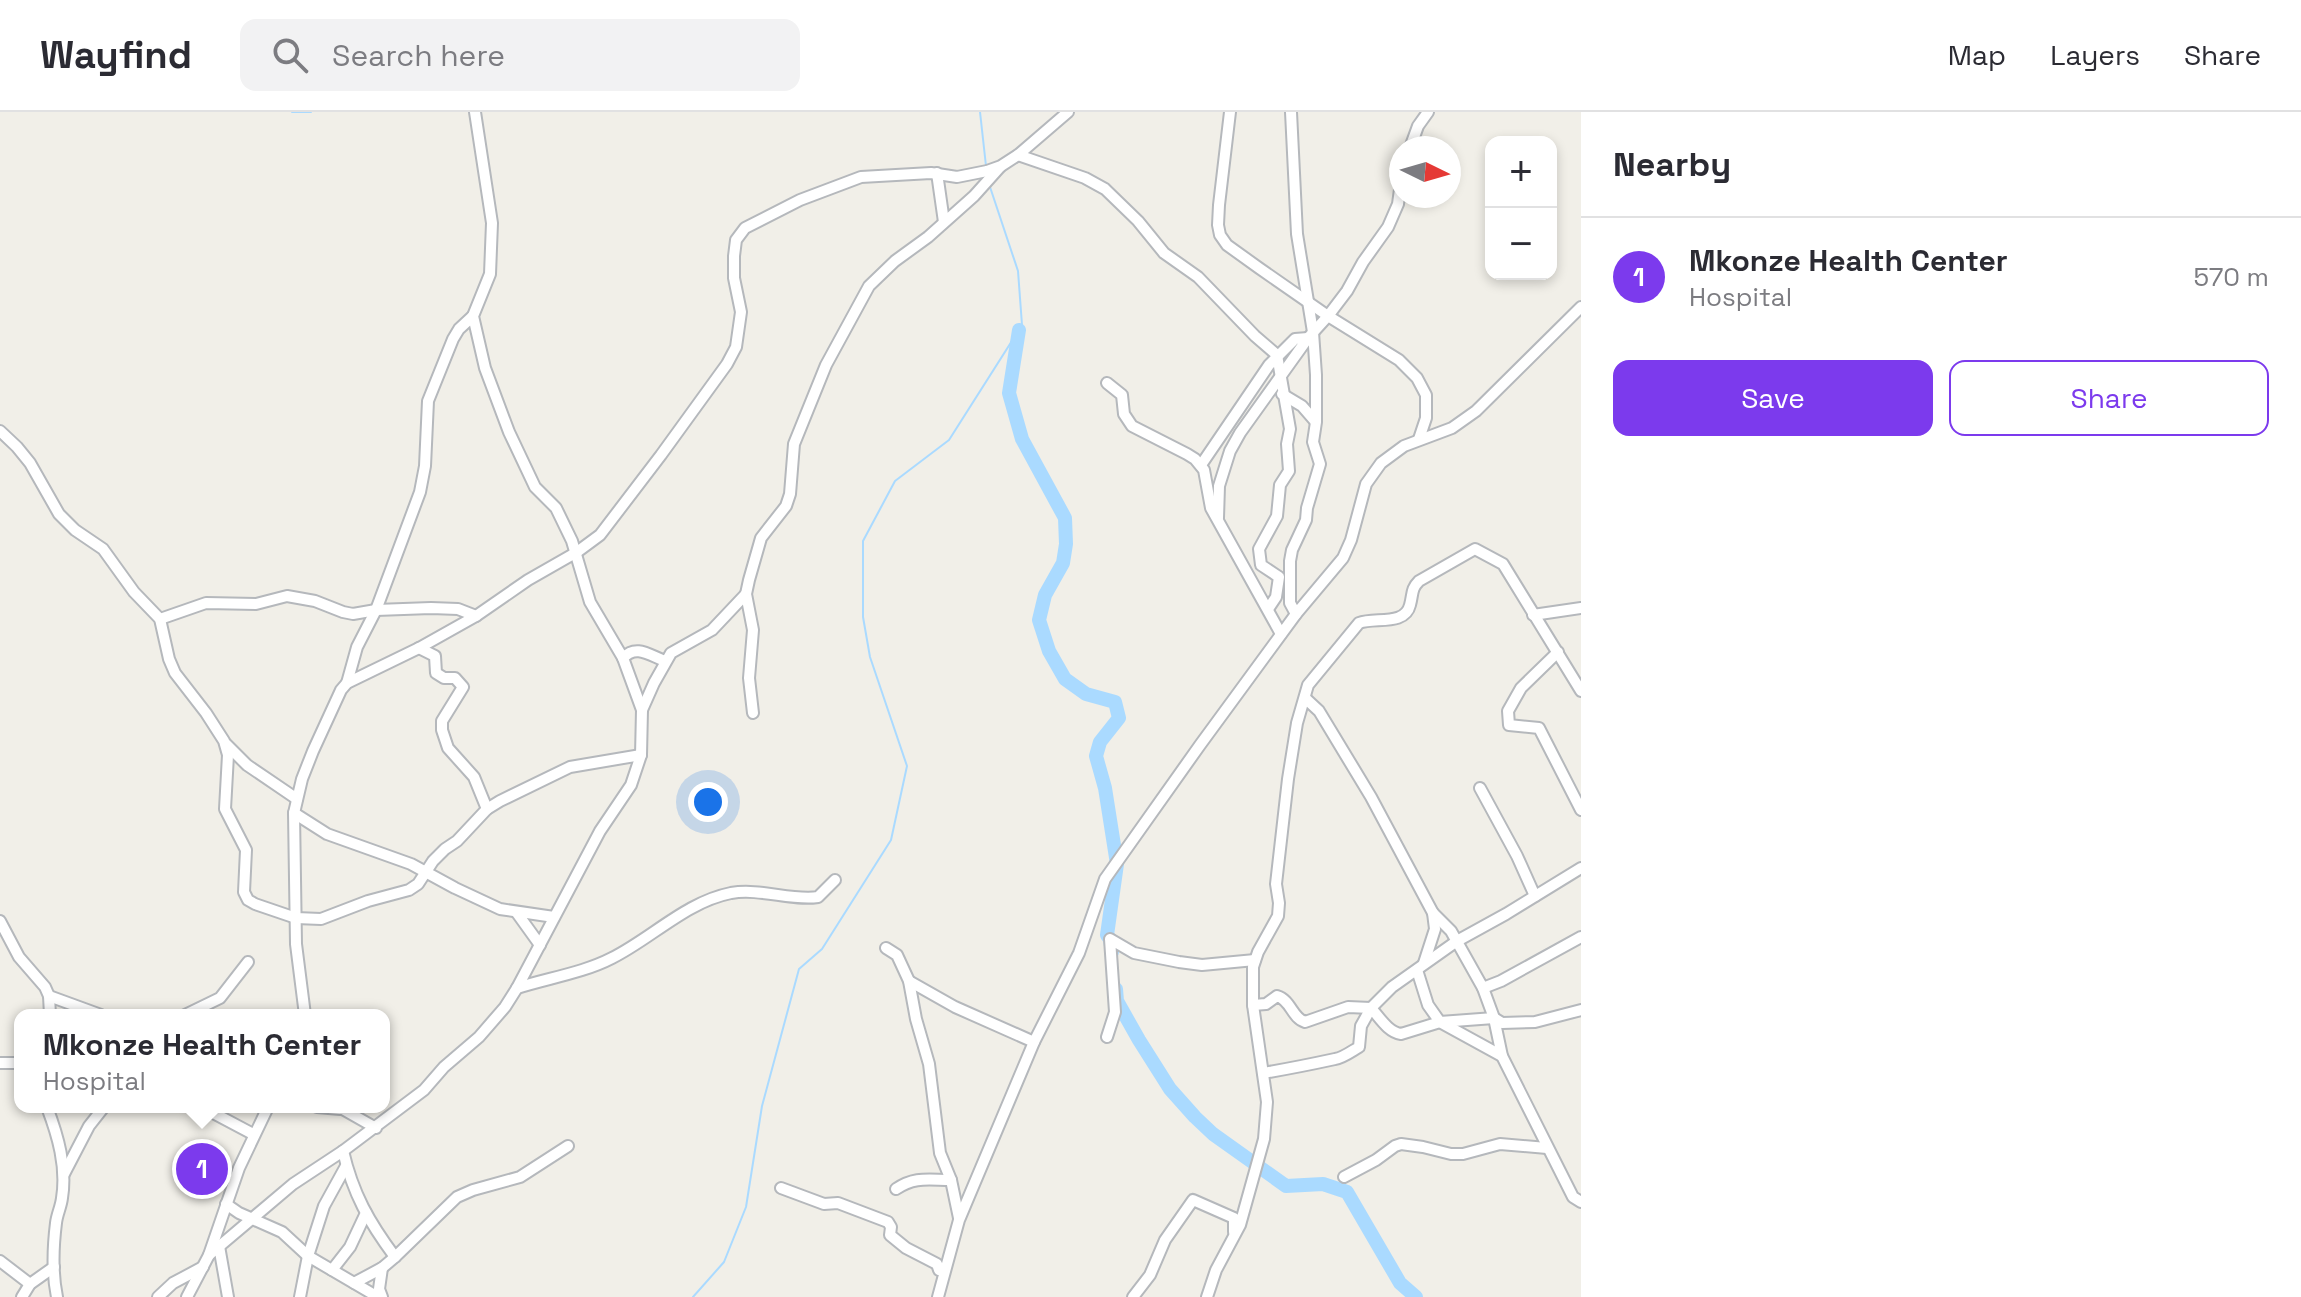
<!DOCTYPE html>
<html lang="en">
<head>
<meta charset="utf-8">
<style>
  body { margin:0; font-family:"Space Grotesk",sans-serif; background:#f2f2f3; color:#2b2b33 }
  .controls { position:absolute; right:24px; top:24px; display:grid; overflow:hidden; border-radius:16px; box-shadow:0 4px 12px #0003 }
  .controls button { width:72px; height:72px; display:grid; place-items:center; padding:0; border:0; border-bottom:2px solid #e1e1e2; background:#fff; color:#2b2b33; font:40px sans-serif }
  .compass { position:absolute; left:1389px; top:24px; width:72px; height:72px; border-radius:50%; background:#fff; box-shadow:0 4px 12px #0003; rotate:95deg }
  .you { position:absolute; left:708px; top:690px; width:28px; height:28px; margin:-20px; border:6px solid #fff; border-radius:50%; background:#1a73e8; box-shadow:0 0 0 12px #1a73e833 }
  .badge { display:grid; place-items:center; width:52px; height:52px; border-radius:50%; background:#7c3aed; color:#fff; font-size:26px; font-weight:700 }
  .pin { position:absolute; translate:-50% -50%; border:4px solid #fff; box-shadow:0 2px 8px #0006 }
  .popup { position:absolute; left:14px; top:897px; width:376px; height:104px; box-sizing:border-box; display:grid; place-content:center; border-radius:16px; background:#fff; filter:drop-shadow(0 2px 6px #0005); font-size:26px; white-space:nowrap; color:#7c7c81 }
  .popup b { font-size:30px; color:#2b2b33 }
  .popup::after { content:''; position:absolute; left:50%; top:100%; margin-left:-16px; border:16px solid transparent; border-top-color:#fff }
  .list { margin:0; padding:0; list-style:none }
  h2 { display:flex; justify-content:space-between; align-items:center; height:104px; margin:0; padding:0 32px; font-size:34px }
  h2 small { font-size:26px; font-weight:400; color:#7c7c81 }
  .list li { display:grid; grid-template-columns:52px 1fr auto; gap:24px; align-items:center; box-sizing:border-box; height:120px; padding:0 32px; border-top:2px solid #e1e1e2 }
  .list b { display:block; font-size:30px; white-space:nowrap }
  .list p { margin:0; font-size:26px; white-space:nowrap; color:#7c7c81 }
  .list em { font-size:26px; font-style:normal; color:#7c7c81 }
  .actions { display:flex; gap:16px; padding:24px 32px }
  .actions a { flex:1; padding:18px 0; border:2px solid #7c3aed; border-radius:16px; text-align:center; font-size:28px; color:#7c3aed }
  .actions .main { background:#7c3aed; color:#fff }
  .icon { flex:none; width:44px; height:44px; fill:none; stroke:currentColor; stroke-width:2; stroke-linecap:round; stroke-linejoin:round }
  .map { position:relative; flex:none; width:1581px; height:1185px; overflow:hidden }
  header { display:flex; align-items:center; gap:48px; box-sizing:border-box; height:112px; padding:0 40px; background:#fff; border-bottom:2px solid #e1e1e2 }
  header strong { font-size:38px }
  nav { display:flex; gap:44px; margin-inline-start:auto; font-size:28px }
  .search { width:560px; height:72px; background:#f2f2f3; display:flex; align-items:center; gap:20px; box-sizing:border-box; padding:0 28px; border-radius:16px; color:#7c7c81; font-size:30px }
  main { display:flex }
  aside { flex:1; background:#fff }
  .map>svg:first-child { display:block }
</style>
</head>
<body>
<header>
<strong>Wayfind</strong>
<div class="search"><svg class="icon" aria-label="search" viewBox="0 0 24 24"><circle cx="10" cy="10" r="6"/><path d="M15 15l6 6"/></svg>Search here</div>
<nav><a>Map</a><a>Layers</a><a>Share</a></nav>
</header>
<main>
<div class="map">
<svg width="1581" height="1185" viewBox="0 0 1581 1185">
  <rect width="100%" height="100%" fill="#f1efe8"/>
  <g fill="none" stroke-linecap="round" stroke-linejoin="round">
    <g stroke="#aadaff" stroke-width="2">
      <path d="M292 0H311"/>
      <path d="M980 0 986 54"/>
      <path d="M693 1185 724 1150 746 1095 762 994 799 857 822 837 891 728 907 654 870 545 863 505V429L895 369 949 328 1022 213 1018 159 989 72"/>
    </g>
    <g stroke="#aadaff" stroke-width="14">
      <path d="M1019 218 1009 281 1022 327 1065 406 1066 432 1063 451 1045 483 1039 508 1049 539 1065 567 1086 582 1115 590 1119 606 1100 630 1096 644 1105 676 1117 752 1107 823 1110 827 1112 840"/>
      <path d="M1116 877 1117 889 1139 928 1170 977 1195 1005 1213 1022 1286 1074 1323 1072 1347 1080 1400 1171 1416 1185"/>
    </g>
    <defs>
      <g id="minor">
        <path d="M1230 0 1219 93 1218 113 1220 123 1227 133 1259 156 1328 204 1399 248 1417 266 1426 283V306L1419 327"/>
        <path d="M1291 0 1297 122 1313 220 1316 263V310L1313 330 1320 352 1307 396 1306 408 1292 438 1290 449V491L1296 502"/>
        <path d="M1410 36 1418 14 1428 0"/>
        <path d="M1018 43 1085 66 1105 77 1138 109 1164 141 1198 165 1255 224 1277 243 1290 317 1287 332 1289 359 1280 373 1277 404 1259 437 1261 453 1279 465 1276 485 1268 497"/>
        <path d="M937 61 944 110"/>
        <path d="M1107 271 1122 283 1124 302 1132 314 1187 342 1195 347 1204 358 1211 396 1281 522"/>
        <path d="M1282 282 1302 294 1315 309"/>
        <path d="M0 319 17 335 30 351 59 402 75 418 103 437 134 480 160 507 169 547 175 561 206 601 224 629 228 643 225 697 246 738 244 780 248 788 255 792 296 806 321 807 368 789 409 778 418 772 433 749 445 737 457 729 487 697 500 689 570 655 641 643"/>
        <path d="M1201 353 1269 253 1295 227 1308 226"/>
        <path d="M1218 406 1219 374 1230 339 1240 321 1308 226 1328 204 1347 179 1363 150 1388 115 1398 92 1401 70"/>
        <path d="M1533 503 1581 496"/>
        <path d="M160 507 206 491 256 492 287 484 315 489 343 500 353 502 376 498 431 496 458 497 476 504"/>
        <path d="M419 536 435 544 436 561 444 566H455L463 575 442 609V618L448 636 474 665 487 697"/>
        <path d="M1558 540 1521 576 1508 599 1509 613 1539 616 1581 698"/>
        <path d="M623 546C636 532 649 543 665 549"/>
        <path d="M347 571 357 535 376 498 420 380 425 354 428 289 453 227 459 217 473 204"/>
        <path d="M1305 586 1319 599 1371 685 1433 801 1435 817 1424 851"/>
        <path d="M642 598 654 571 671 541 712 518 746 482"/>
        <path d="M753 601 749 566 753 518 746 482 749 468 761 426 786 394 790 382 794 332 826 253 869 174 895 149 928 125 974 84 1000 55"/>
        <path d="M226 632 247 653 297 687"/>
        <path d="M1480 676 1517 744 1535 784"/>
        <path d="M294 701 327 722 411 752 455 776 500 797 554 805"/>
        <path d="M517 801 540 833"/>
        <path d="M1433 801 1451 819 1483 876 1494 906 1502 944 1573 1085 1581 1090"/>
        <path d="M0 809 19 845 45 875 49 884 50 903"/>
        <path d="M886 836 897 843 909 869 916 907 929 952 940 1041 951 1068 959 1106"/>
        <path d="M1417 858 1428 893 1440 910 1502 944"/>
        <path d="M909 869 955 895 1034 930"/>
        <path d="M517 876C548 866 583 861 612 846 652 826 686 790 731 781 761 776 791 789 818 785L835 768"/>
        <path d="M1483 876 1501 869 1581 825"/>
        <path d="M49 884 101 903"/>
        <path d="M1253 893 1266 892 1277 884C1291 888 1292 906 1305 910L1348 895 1371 896C1380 906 1388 920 1401 922L1440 910 1494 906 1502 911 1535 910 1581 898"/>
        <path d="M185 903 220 886 248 850"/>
        <path d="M305 903 296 832 294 701 302 667 313 639 341 578 347 571 419 536 476 504 528 468 577 440 600 423 661 343 727 252 736 235 741 200 734 166V144L736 128 745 116 800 88 861 65 931 61 957 65 987 59 1001 54 1018 43 1068 0"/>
        <path d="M1107 925 1115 900 1110 827 1134 841 1179 850 1202 853 1255 848"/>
        <path d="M0 951H20"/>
        <path d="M1263 961C1287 957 1312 952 1335 947 1343 946 1352 939 1359 935L1361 914 1371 896 1392 875 1457 829 1506 802 1581 756"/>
        <path d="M47 995C58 1024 67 1055 62 1086 61 1095 57 1102 56 1111 53 1135 52 1161 57 1185"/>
        <path d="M202 995 253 1022"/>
        <path d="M317 995 340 997"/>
        <path d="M339 995 376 1016"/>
        <path d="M343 1039C353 1082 369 1110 395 1145"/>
        <path d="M64 1062 89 1014 104 995"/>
        <path d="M1344 1065 1376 1048 1395 1034 1401 1032 1423 1035 1451 1042H1463L1500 1032 1547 1036"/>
        <path d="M781 1076 824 1092 838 1091 888 1110 891 1115 890 1123 906 1136 937 1152 939 1158"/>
        <path d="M896 1077C915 1064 929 1068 951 1068"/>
        <path d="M226 1092 239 1101 282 1120 308 1144 378 1185"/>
        <path d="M219 1134 228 1185"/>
        <path d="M209 1143 293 1072 343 1039 424 978 444 955 479 925 505 895 517 876 600 719 631 673 641 643 642 598 623 546 590 490 572 429 556 396 535 375 509 320 485 256 473 204 490 162 492 111 475 0"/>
        <path d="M0 1149 30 1172"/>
        <path d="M382 1156 379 1177 382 1185"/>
        <path d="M332 1158 350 1135 366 1101"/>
        <path d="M354 1171 382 1156 395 1145 457 1085 473 1078 520 1065 568 1034"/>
        <path d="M22 1185 30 1172 54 1155"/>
        <path d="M158 1185 173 1171 203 1155"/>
        <path d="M187 1185 209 1143 239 1056 268 995"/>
        <path d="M300 1185 308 1144 324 1094 346 1054"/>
        <path d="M938 1185 959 1108 1034 930 1079 841 1105 767 1200 633 1296 502 1343 446 1351 428 1366 372 1381 351 1404 334 1452 316 1476 299 1581 195"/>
        <path d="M1133 1185 1150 1163 1165 1128 1193 1088 1234 1106V1120"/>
        <path d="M1207 1185 1216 1158 1240 1113 1264 1027 1267 990 1253 893V855L1258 840 1278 804 1279 791 1276 772 1288 667 1297 611 1308 573 1359 511C1375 505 1405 514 1410 493 1413 482 1411 477 1419 469L1475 437 1503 452 1581 579"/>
      </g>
    </defs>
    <use href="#minor" stroke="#b5b8bc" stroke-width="14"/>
    <use href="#minor" stroke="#fff" stroke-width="10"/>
  </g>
</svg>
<div class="controls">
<button>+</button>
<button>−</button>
</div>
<svg class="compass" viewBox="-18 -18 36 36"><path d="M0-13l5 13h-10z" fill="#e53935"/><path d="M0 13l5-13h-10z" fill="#7c7c81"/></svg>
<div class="you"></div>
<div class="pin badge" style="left:202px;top:1057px">1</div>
<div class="popup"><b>Mkonze Health Center</b>Hospital</div>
</div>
<aside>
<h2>Nearby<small></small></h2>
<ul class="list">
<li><span class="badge">1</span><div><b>Mkonze Health Center</b><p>Hospital</p></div><em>570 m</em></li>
</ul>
<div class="actions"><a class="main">Save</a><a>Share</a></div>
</aside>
</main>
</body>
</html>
